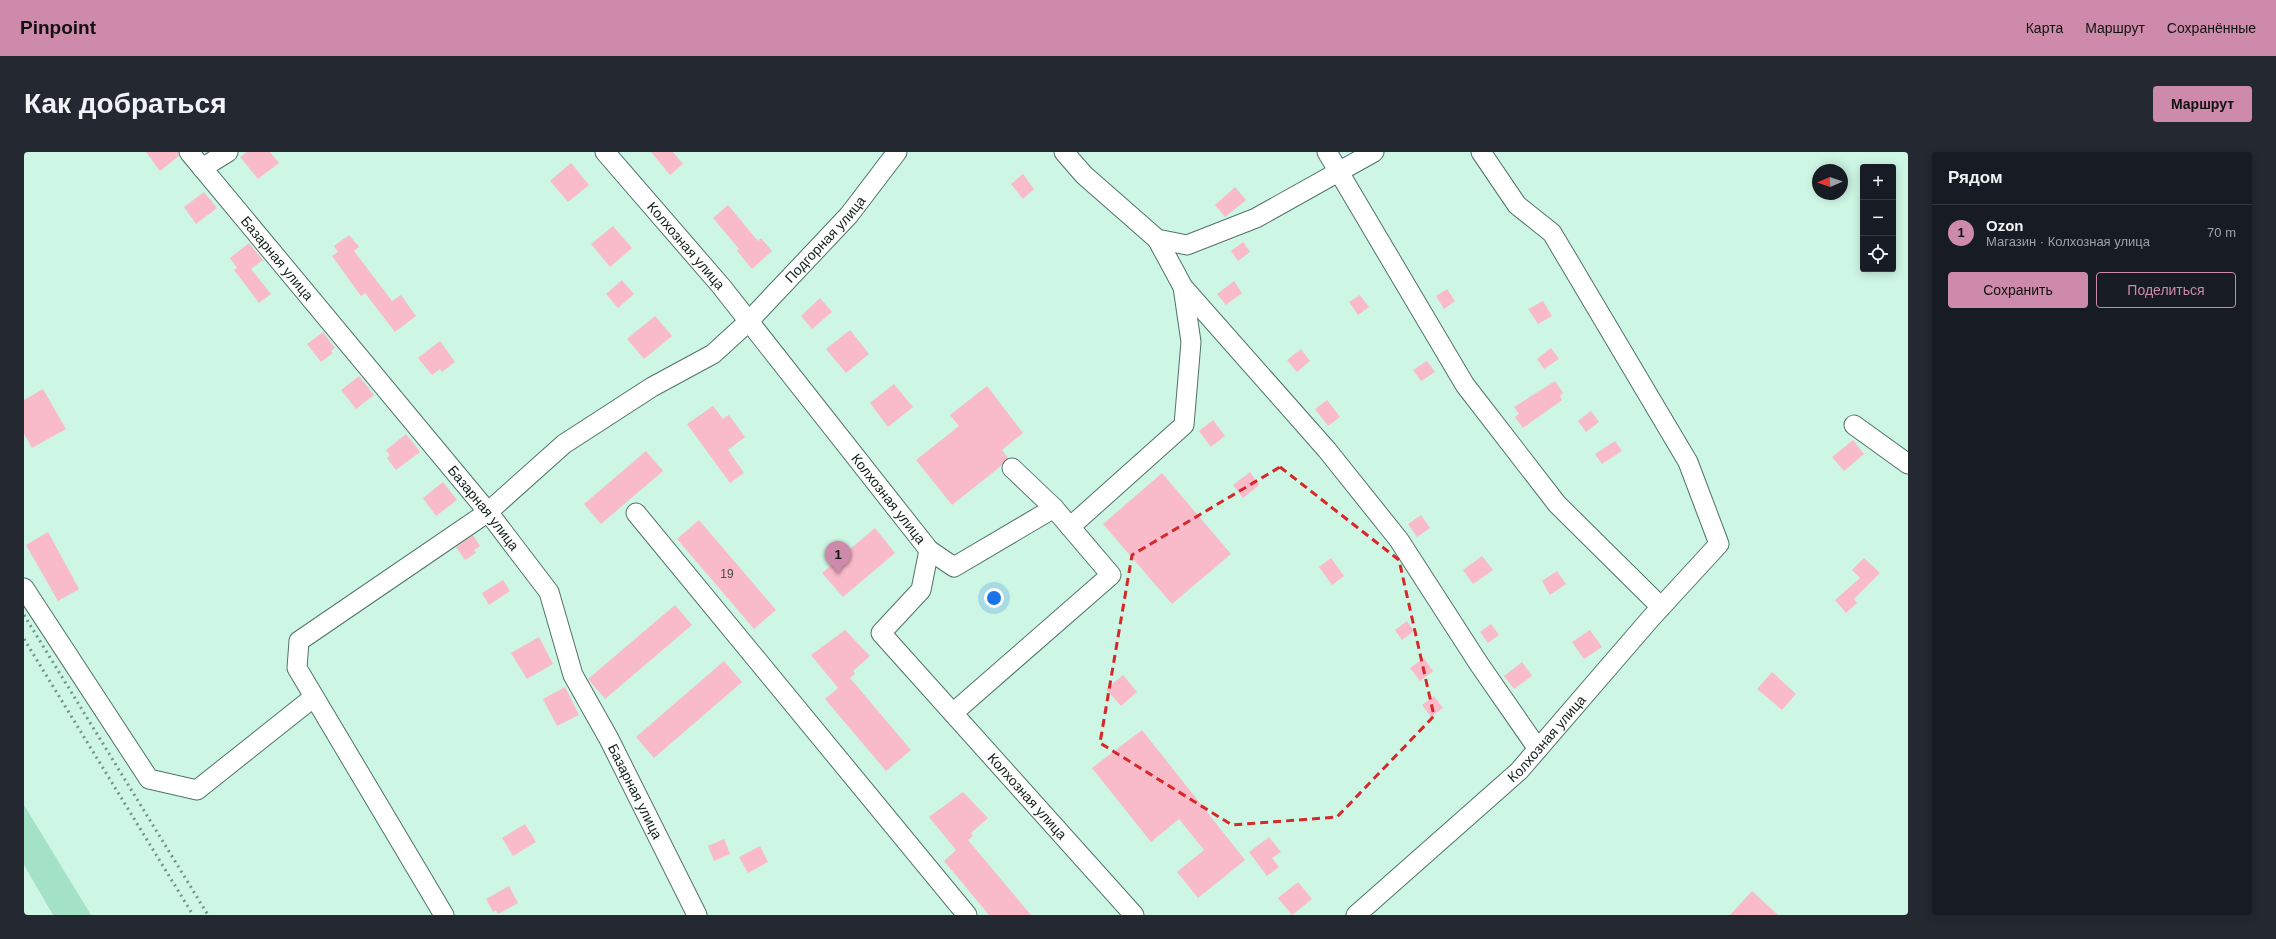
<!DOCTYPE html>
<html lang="ru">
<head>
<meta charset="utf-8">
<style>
  body { margin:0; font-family:Helvetica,sans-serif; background:#242831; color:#f1f3f6 }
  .controls { position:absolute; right:12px; top:12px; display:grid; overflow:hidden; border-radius:4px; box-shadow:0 2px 10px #0003 }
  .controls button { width:36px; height:36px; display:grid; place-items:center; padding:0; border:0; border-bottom:1px solid #363941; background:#171b24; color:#f1f3f6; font:20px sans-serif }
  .compass { position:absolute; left:1788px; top:12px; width:36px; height:36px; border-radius:50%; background:#171b24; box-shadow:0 2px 10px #0003; rotate:268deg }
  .you { position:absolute; left:970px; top:446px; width:14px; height:14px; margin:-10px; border:3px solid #fff; border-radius:50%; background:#1a73e8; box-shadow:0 0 0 6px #1a73e833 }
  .badge { display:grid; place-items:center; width:26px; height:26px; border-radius:50%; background:#cd8aaa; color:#111; font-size:13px; font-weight:700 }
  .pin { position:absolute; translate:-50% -33px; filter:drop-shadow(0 1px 2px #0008) }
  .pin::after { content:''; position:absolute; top:21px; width:14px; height:12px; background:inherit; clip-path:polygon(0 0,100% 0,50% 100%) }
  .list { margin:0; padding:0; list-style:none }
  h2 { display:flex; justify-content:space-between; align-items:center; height:52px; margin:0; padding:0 16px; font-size:17px }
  h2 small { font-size:13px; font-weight:400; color:#9ea1a6 }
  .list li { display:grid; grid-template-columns:26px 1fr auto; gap:12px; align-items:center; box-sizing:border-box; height:56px; padding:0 16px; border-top:1px solid #363941 }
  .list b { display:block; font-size:15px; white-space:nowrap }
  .list p { margin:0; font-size:13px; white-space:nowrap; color:#9ea1a6 }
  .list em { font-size:13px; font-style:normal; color:#9ea1a6 }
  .actions { display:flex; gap:8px; padding:12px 16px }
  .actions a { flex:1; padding:9px 0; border:1px solid #cd8aaa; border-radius:4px; text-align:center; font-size:14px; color:#cd8aaa }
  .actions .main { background:#cd8aaa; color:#111 }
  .icon { flex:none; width:22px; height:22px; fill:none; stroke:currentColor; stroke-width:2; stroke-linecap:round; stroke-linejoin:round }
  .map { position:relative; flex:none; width:1884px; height:763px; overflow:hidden; border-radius:4px }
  header { display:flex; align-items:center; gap:24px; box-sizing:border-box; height:56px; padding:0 20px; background:#cd8aaa; color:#111 }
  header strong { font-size:19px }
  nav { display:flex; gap:22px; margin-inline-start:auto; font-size:14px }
  .intro { display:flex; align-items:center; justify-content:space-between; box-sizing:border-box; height:96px; padding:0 24px }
  h1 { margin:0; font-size:28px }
  .button { padding:10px 18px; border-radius:4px; background:#cd8aaa; color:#111; font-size:14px; font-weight:700 }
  main { display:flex; gap:24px; padding:0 24px }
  aside { flex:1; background:#171b24; border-radius:4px; box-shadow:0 2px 10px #0003 }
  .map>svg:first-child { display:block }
</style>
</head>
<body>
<header>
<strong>Pinpoint</strong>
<nav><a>Карта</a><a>Маршрут</a><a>Сохранённые</a></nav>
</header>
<div class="intro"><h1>Как добраться</h1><a class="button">Маршрут</a></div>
<main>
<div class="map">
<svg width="1884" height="763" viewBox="0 0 1884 763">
  <rect width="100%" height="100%" fill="#cef6e4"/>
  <path fill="#a3e2c7" d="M0 653 67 763H29L0 713Z"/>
  <g fill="#f9bbca">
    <path d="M122 0H154L155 4 136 19Z"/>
    <path d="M223 0H246L255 11 234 27 216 5Z"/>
    <path d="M627 0H649L659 12 646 23Z"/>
    <path d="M547 11 565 33 544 50 526 29Z"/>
    <path d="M999 22 1010 37 999 47 987 32Z"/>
    <path d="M1211 35 1222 48 1201 65 1191 53Z"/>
    <path d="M180 40 193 56 172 72 160 55Z"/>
    <path d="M704 53 734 89 737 86 748 99 728 117 713 99 715 97 689 66Z"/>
    <path d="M589 74 608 96 586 115 567 92Z"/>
    <path d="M325 83 335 95 330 99 368 149 377 143 392 164 371 180 341 141 337 144 308 104 314 100 310 94Z"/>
    <path d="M1219 90 1226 100 1214 109 1207 99Z"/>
    <path d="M225 91 239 108 227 117 247 142 235 151 210 118 213 116 206 106Z"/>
    <path d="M598 128 610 142 594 156 582 142Z"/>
    <path d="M1210 129 1218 141 1202 153 1193 142Z"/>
    <path d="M1423 137 1431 149 1420 157 1412 144Z"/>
    <path d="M1336 143 1345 155 1334 163 1325 150Z"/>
    <path d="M796 146 808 160 788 177 777 164Z"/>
    <path d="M1519 149 1528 164 1514 172 1504 157Z"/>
    <path d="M631 164 648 184 620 207 603 187Z"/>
    <path d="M826 178 845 202 822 221 802 197Z"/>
    <path d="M299 180 311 196 307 199 309 201 297 210 283 192Z"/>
    <path d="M416 189 431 210 418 220 416 217 408 223 394 206Z"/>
    <path d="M1527 196 1535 207 1520 217 1513 207Z"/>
    <path d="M1277 197 1286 209 1273 220 1263 208Z"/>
    <path d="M1403 209 1411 220 1397 229 1389 218Z"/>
    <path d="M335 224 350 243 332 257 317 238Z"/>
    <path d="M1531 229 1539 241 1536 244 1538 248 1499 276 1491 265 1495 262 1490 255Z"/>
    <path d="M870 232 889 255 864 275 846 251Z"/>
    <path d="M963 234 999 281 978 298 984 306 977 314 928 353 892 308 935 274 926 263Z"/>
    <path d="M19 237 42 277 8 296 0 282V248Z"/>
    <path d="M1303 248 1316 265 1304 274 1291 257Z"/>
    <path d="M689 254 699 267 705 263 721 285 704 298 720 321 706 331 663 272Z"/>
    <path d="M1567 259 1575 270 1562 280 1554 269Z"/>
    <path d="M1189 268 1201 284 1187 295 1175 279Z"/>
    <path d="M382 282 396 300 372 318 363 306 366 303 362 298Z"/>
    <path d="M1829 288 1840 302 1820 319 1808 305Z"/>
    <path d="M1591 289 1598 299 1578 312 1571 302Z"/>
    <path d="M622 299 639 319 577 372 560 352Z"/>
    <path d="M1226 320 1235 333 1219 346 1209 333Z"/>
    <path d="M1138 321 1207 402 1148 452 1079 372Z"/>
    <path d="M419 330 433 348 412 364 399 346Z"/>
    <path d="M1397 363 1406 376 1393 385 1384 372Z"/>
    <path d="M675 368 752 458 730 477 653 387Z"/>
    <path d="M851 376 871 401 819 445 798 421Z"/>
    <path d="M24 380 55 437 34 449 2 393Z"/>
    <path d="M449 383 456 394 450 398 452 401 441 408 432 395Z"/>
    <path d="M1458 404 1469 418 1449 432 1439 418Z"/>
    <path d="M1307 406 1320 424 1308 433 1295 415Z"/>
    <path d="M1840 406 1856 421 1830 447 1833 451 1822 461 1811 448 1836 426 1828 418Z"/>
    <path d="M1533 419 1542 432 1526 443 1518 429Z"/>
    <path d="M479 428 486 439 465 453 458 441Z"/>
    <path d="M651 453 668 473 581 547 564 527Z"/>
    <path d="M1383 469 1390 479 1378 488 1371 478Z"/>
    <path d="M1467 472 1475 483 1464 491 1456 480Z"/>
    <path d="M821 478 846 504 829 519 831 522 826 526 887 598 862 619 801 547 814 536 787 503Z"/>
    <path d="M1566 478 1578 495 1560 507 1548 490Z"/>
    <path d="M515 485 529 512 503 527 487 501Z"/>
    <path d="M1400 506 1409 519 1396 529 1386 516Z"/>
    <path d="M700 509 718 530 630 606 612 585Z"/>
    <path d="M1498 510 1508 524 1490 537 1480 524Z"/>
    <path d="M1748 520 1772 542 1758 558 1733 537Z"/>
    <path d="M1099 523 1113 540 1097 554 1082 537Z"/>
    <path d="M541 535 555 563 533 574 519 547Z"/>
    <path d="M1410 544 1419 556 1407 565 1398 553Z"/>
    <path d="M1118 578 1221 708 1174 746 1153 720 1180 698 1155 667 1127 690 1068 616Z"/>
    <path d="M939 640 964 666 947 681 949 684 944 688 1007 763H965L920 709 932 698 905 665Z"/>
    <path d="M501 672 512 690 489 704 478 686Z"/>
    <path d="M1245 685 1257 700 1248 706 1255 715 1243 724 1225 700Z"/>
    <path d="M700 687 706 702 690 709 684 694Z"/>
    <path d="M736 694 744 710 724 721 715 705Z"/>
    <path d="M1274 730 1288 747 1268 763 1254 746Z"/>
    <path d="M485 734 494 751 474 762 472 758 469 760 462 747Z"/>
    <path d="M1728 739 1754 763H1706Z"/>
  </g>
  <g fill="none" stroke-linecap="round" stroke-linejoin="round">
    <defs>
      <g id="minor">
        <path id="s1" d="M165 0 464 360 525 440 549 523 585 587 673 763"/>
        <path id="s2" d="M581 0 697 134 905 398 897 438 857 481 1110 763"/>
        <path d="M1040 0 1060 23 1133 87 1163 93 1232 66 1350 0"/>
        <path d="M1303 0 1441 233 1533 352 1637 455"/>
        <path d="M178 16 204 0"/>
        <path d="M1133 87 1159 135 1303 298 1375 388 1455 512 1514 597"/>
        <path d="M1830 273 1884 312"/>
        <path d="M612 361 943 763"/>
        <path d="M1046 375 1160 273 1167 190 1159 135"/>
        <path d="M905 398 930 415 1030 356"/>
        <path d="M0 436 125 627 173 638 290 545"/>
        <path d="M929 561 1087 423 1030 356 988 316"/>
        <path id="s3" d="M420 763 273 516 275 489 464 360 540 292 628 235 689 202 724 170 825 63 873 0"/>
        <path id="s4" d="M1332 763 1495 619 1627 466 1695 392 1664 310 1528 81 1493 53 1457 0"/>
      </g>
    </defs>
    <use href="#minor" stroke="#507465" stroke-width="21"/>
    <use href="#minor" stroke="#fff" stroke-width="19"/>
    <g stroke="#779487" stroke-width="3" stroke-dasharray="2 4" stroke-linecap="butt">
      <path d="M0 463 184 763"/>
      <path d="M0 487 169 763"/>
    </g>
  </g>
  <path fill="none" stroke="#d62828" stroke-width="3" stroke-dasharray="8 5" stroke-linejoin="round" d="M1256 315 1375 408 1410 564 1313 665 1208 673 1076 591 1108 403Z"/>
  <g text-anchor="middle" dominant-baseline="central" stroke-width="3" stroke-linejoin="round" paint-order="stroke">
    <g font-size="12" fill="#4b4745">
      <text x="703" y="422">19</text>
    </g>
    <g font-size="14" fill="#112019" stroke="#fff">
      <text stroke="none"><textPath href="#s3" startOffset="980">Подгорная улица</textPath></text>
      <text stroke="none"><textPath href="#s2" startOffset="124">Колхозная улица</textPath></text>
      <text stroke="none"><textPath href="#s1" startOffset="138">Базарная улица</textPath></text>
      <text stroke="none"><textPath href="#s2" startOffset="448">Колхозная улица</textPath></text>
      <text stroke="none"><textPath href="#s1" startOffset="462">Базарная улица</textPath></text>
      <text stroke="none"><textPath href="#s4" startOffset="260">Колхозная улица</textPath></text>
      <text stroke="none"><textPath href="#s1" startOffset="787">Базарная улица</textPath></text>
      <text stroke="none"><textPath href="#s2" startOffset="832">Колхозная улица</textPath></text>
    </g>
  </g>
</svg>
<div class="controls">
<button>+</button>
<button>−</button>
<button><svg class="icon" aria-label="locate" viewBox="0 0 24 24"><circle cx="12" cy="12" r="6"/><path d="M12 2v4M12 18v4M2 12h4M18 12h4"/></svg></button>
</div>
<svg class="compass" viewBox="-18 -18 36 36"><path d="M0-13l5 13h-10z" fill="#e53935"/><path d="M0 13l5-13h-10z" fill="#9ea1a6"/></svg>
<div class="you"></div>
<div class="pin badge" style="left:814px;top:422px">1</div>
</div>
<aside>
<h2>Рядом<small></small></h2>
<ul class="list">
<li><span class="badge">1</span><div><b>Ozon</b><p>Магазин · Колхозная улица</p></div><em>70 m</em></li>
</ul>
<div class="actions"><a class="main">Сохранить</a><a>Поделиться</a></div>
</aside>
</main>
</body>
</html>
